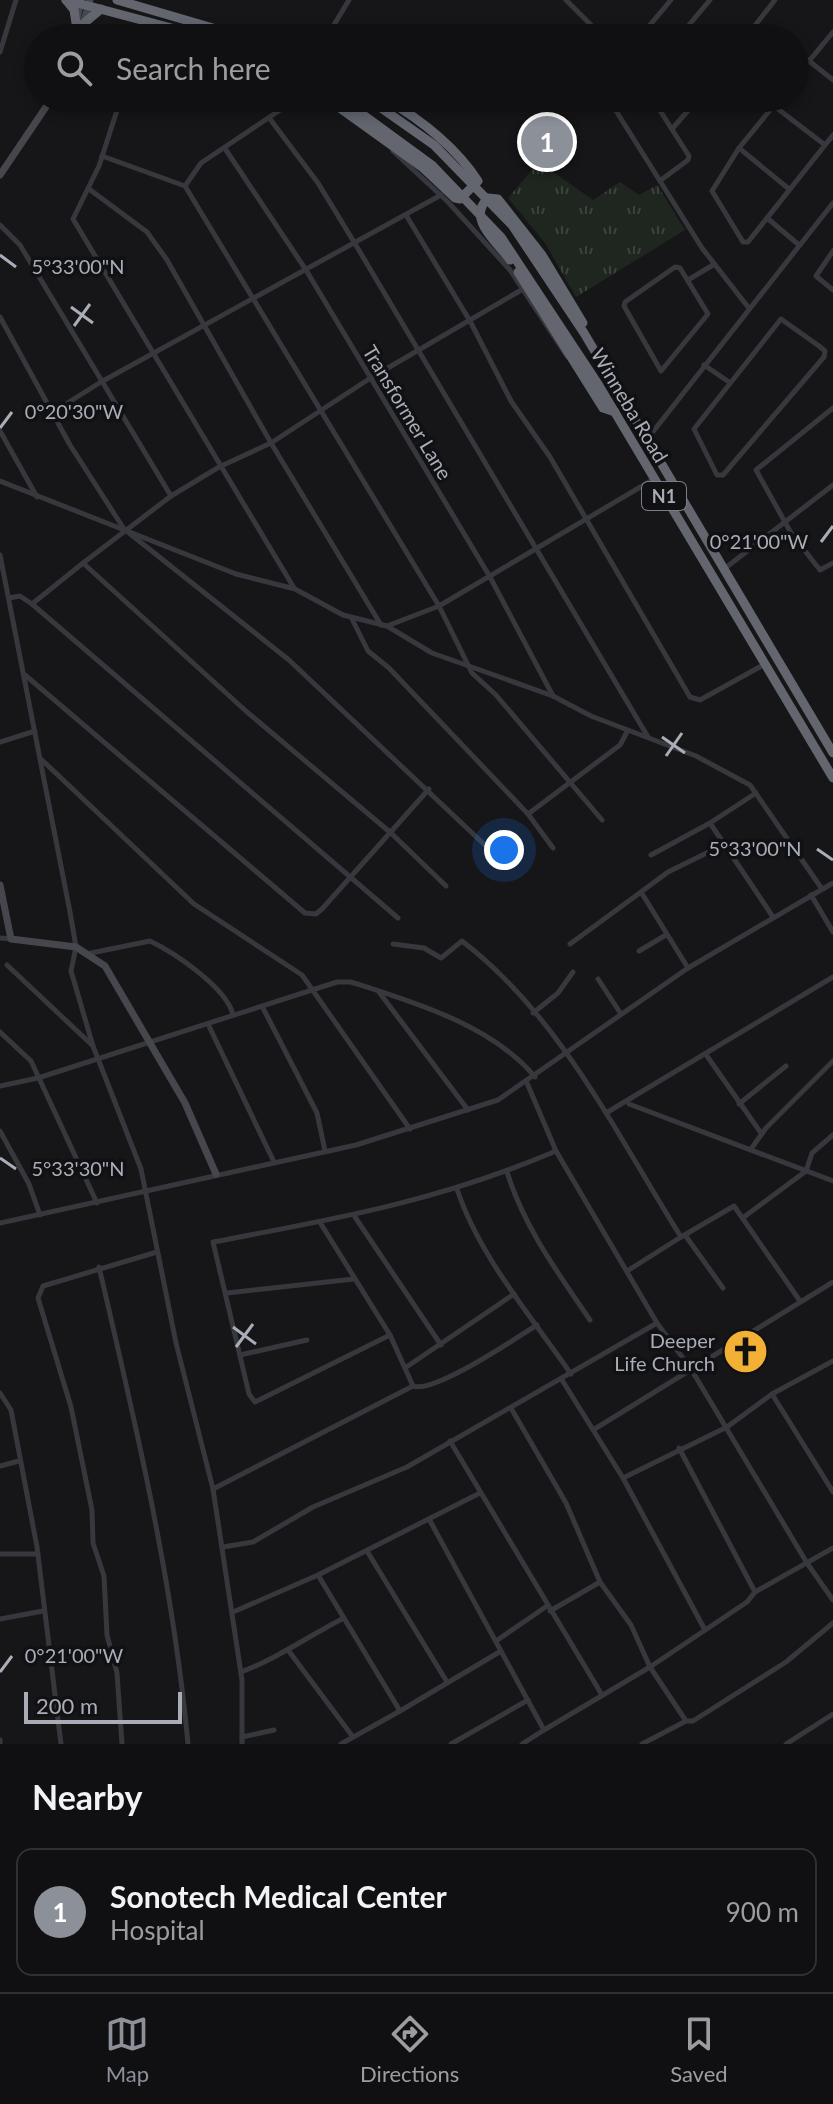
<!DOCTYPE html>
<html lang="en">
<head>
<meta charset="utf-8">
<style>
  body { margin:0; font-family:Lato,sans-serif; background:#19191b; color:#f1f3f6 }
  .scale { position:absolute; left:24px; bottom:20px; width:158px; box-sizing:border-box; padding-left:8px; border:4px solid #a8adb8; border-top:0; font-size:22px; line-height:28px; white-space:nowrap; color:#a8adb8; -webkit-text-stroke:6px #111113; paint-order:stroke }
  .you { position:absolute; left:504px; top:850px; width:28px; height:28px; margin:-20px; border:6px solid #fff; border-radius:50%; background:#1a73e8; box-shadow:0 0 0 12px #1a73e833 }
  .badge { display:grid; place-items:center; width:52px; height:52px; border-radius:50%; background:#8c9099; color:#fff; font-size:26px; font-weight:700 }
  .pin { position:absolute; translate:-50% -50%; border:4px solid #fff; box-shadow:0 2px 8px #0006 }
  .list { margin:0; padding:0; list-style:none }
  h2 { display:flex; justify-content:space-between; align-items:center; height:104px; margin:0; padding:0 32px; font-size:34px }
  h2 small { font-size:26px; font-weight:400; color:#9c9d9f }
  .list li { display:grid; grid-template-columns:52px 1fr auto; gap:24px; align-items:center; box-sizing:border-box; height:128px; margin:0 16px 16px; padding:0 16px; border:2px solid #303032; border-radius:16px }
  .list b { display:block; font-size:30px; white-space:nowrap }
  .list p { margin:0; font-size:26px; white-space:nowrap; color:#9c9d9f }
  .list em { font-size:26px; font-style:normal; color:#9c9d9f }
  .icon { flex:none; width:44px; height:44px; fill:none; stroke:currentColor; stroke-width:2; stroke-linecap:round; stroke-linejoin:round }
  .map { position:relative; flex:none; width:833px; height:1744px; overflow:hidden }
  .search { position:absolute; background:#101012; box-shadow:0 4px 12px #0003; left:24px; right:24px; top:24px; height:88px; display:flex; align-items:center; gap:20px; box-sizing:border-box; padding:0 28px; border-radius:44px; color:#9c9d9f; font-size:30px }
  .sheet { height:248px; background:#101012 }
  nav { display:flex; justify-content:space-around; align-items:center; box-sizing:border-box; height:112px; border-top:2px solid #303032; background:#101012; font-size:22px; color:#9c9d9f }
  nav a { display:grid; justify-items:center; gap:4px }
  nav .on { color:#8c9099 }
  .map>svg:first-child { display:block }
</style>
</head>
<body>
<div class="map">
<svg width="833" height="1744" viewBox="0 0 833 1744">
  <defs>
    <pattern id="grass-tufts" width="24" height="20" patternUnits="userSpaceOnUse" patternTransform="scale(2)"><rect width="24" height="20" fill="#1e261f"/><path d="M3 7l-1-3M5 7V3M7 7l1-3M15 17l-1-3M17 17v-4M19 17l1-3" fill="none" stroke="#3c433d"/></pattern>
  </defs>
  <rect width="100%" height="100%" fill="#161618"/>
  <path fill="url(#grass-tufts)" d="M539 162 593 200 620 182 639 195 657 185 685 230 576 297 545 243 508 198Z"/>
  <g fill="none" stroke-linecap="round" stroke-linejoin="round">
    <g stroke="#37383d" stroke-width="5">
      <path d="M566 0 604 38"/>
      <path d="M326 38 349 0"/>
      <path d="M639 38 671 0"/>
      <path d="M678 38 710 0"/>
      <path d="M745 38 775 0"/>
      <path d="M0 52 16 0"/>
      <path d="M808 60 833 80"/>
      <path d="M795 78 833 32"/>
      <path d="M121 98 99 166 73 219 294 588"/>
      <path d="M608 98 702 248 748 307"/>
      <path d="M652 98 689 156 688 160 661 180"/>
      <path d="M780 98 739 148 712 191 743 242H748L833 135"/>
      <path d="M774 106 825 145"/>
      <path d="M270 119 318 183 354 242 648 737"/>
      <path d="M672 129 699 98"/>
      <path d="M739 148 789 189"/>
      <path d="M226 150 306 270 490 577 553 696"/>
      <path d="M393 151 448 202 510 270 567 356"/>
      <path d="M102 156 185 186 439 606 472 673 496 695 602 820"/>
      <path d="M185 186 201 163 298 98"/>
      <path d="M89 189 147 232 167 260 271 443 381 625"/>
      <path d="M406 215 470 321 511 401 550 457 690 697 700 700 765 664"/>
      <path d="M767 218 799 245"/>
      <path d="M0 225 20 245 171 496"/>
      <path d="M833 251 816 276 833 290"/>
      <path d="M675 267 680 268 708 314 661 371 624 306 625 302Z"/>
      <path d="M688 280 713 265"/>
      <path d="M0 317 70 445 124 529 289 660 506 865"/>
      <path d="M781 319 819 346 825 351 824 357 723 475H717L694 429Z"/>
      <path d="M704 365 729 382"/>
      <path d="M833 408 756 470 791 533 820 570 833 563"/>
      <path d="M53 412 101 382 441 195"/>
      <path d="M0 431 37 497"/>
      <path d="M648 438 833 203"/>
      <path d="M0 481 236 574 295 589 343 615 387 626 432 653 553 696 591 716 696 756 750 785 822 889"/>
      <path d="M0 555 70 912 76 947 71 971 93 1046 141 1169 176 1343 213 1489 242 1680V1744"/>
      <path d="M83 563 171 496 219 467 271 443 369 379 523 289"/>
      <path d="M724 569 833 485"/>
      <path d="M9 598 20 596 32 604 398 918"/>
      <path d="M32 604 83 563 247 712 391 833 446 886"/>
      <path d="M352 619 368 651 389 668 528 814 553 848"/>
      <path d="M387 626 439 606 654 479"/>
      <path d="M25 675 305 913 316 914 322 909 429 789"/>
      <path d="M0 742 35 731"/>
      <path d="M42 760 194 904 302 975 410 1129"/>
      <path d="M528 814 620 745 628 730"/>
      <path d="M710 823 756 793"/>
      <path d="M651 855 710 823 773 917"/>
      <path d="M641 892 668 872 725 844"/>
      <path d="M811 895 833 932"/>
      <path d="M0 938 11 939"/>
      <path d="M393 944 424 948 441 958 462 941C561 1017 616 1134 681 1237L627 1271"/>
      <path d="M570 944 641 892 688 968"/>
      <path d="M639 951 666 935"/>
      <path d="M91 953 150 941C175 953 227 988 233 1015"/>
      <path d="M7 965 92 1045"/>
      <path d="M598 979 621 1014"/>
      <path d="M379 992 468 1110"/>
      <path d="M263 1008 317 1113 325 1151"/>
      <path d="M533 1013 558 993 573 972"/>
      <path d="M208 1024 274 1162"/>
      <path d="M0 1032 31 1061 97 1203"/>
      <path d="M707 1056 761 1133"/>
      <path d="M527 1083 556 1151 657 1323 691 1369 807 1563 833 1600"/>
      <path d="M0 1086 38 1078 337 982H351C413 1002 492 1025 535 1077"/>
      <path d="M629 1104 833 1181"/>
      <path d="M739 1104 786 1066"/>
      <path d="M606 1113 833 977"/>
      <path d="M0 1131 29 1184 40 1215"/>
      <path d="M751 1149 766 1128 833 1061"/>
      <path d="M507 1172C524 1227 558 1273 590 1320"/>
      <path d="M457 1189C479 1256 531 1316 571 1374"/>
      <path d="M355 1217 441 1345"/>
      <path d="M744 1217 806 1171 812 1153 833 1135"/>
      <path d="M0 1223 356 1145 498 1100 688 968 833 883"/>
      <path d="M321 1224 390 1335 413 1386"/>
      <path d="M685 1235 723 1288"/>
      <path d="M681 1237 734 1206 800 1301"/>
      <path d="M99 1267C136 1425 173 1582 188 1744"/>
      <path d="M227 1293 354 1279"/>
      <path d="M390 1335 255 1402 249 1394 213 1242C336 1219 439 1201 556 1151"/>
      <path d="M240 1355 307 1340"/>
      <path d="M405 1368 514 1294"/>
      <path d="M562 1380 623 1478 705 1630"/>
      <path d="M0 1393 11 1410 37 1547 61 1744"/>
      <path d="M772 1394 833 1492"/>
      <path d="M511 1408 566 1503 600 1582 631 1625 650 1667 686 1721H693L786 1662 833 1623"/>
      <path d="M593 1430 833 1282"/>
      <path d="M450 1441 602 1695"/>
      <path d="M679 1448 755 1592"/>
      <path d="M0 1466 19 1461"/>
      <path d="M623 1478 727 1427 772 1394 833 1361"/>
      <path d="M213 1489 413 1386C434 1394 516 1338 537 1325"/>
      <path d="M429 1519 544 1730 650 1667 747 1602 755 1592 833 1548"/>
      <path d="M223 1547 253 1542 313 1507 407 1467 657 1323"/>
      <path d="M367 1551 447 1682"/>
      <path d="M0 1554H38"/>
      <path d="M318 1575 400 1711 501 1651"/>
      <path d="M550 1611 600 1582"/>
      <path d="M233 1612 318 1575 480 1493"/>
      <path d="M0 1619 43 1611"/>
      <path d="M496 1641 547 1606"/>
      <path d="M288 1650 353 1737"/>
      <path d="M241 1672C278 1658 307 1637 342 1619"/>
      <path d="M242 1737 274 1730"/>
      <path d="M0 1740V1744"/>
      <path d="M122 1744 117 1673 107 1635 104 1576 93 1543 92 1510 71 1407 38 1298 43 1286 157 1252"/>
      <path d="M341 1744 400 1711"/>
      <path d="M451 1744 528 1700"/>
      <path d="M522 1744 544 1730"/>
      <path d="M642 1744 686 1721"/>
      <path d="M786 1744 833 1714"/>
    </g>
    <g stroke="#45474d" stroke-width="7">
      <path d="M73 38 81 1"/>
      <path d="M79 38 90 0"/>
      <path d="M0 175 52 98"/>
      <path d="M0 885 11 939 76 947 105 966 185 1103 216 1174"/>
    </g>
    <g stroke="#63666e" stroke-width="9">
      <path d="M66 0 209 38"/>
      <path d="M66 0 74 10 76 23"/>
      <path d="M117 0 247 38"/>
      <path d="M83 24 101 9"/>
      <path d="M326 98 422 167 455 198 460 199 478 181C455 146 420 119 384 98"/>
      <path d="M340 98 433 166 501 237 598 384 833 778"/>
      <path d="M367 98 434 145 512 225 584 333 833 753"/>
      <path d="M510 260C497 242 466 219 488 198L498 199 542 255 583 323"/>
      <path d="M518 272 603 408 615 412"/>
    </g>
  </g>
  <path fill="none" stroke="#a8adb8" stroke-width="3" d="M0 255 16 267M71 307 93 323M74 326 90 304M0 428 12 412M821 542 833 526M662 737 685 753M666 756 682 733M817 849 833 860M0 1158 16 1169M233 1327 256 1344M236 1347 253 1324M0 1672 12 1656"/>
  <defs>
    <symbol id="church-disc" viewBox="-11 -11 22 22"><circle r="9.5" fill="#f2b134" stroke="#111113"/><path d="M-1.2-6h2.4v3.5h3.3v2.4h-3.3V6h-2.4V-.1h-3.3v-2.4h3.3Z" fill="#111"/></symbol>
  </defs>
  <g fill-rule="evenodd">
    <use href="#church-disc" x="720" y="1326" width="51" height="51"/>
  </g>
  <g text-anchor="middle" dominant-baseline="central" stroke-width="7" stroke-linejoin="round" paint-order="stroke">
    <rect fill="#111113" stroke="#7b7e86" stroke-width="2" x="642" y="482" width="44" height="28" rx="6"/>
    <g font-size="18" font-weight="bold" fill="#a8adb8">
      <text x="664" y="496">N1</text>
    </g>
    <g font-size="20" fill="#a8adb8" stroke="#111113">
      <text transform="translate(630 405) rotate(59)">Winneba Road</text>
      <text transform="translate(408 412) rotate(59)">Transformer Lane</text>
    </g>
    <g font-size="20" fill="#a8adb8" stroke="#111113" text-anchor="end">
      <text x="715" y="1340">Deeper<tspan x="715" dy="23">Life Church</tspan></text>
    </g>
  </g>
  <g font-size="20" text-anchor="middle" fill="#a8adb8" stroke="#111113" stroke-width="7" stroke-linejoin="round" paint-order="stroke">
    <text x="78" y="274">5°33'00"N</text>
    <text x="74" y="419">0°20'30"W</text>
    <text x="759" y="549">0°21'00"W</text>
    <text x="755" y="856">5°33'00"N</text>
    <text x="78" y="1176">5°33'30"N</text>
    <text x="74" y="1663">0°21'00"W</text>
  </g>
</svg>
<div class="scale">200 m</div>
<div class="you"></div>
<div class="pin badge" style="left:547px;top:142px">1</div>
<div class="search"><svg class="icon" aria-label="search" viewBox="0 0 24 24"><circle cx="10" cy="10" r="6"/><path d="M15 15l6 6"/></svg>Search here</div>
</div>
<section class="sheet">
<h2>Nearby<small></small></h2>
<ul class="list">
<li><span class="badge">1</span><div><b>Sonotech Medical Center</b><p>Hospital</p></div><em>900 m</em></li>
</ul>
</section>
<nav>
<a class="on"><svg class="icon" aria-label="map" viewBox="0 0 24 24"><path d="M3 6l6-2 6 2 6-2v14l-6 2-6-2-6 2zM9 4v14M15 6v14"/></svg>Map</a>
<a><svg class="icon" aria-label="directions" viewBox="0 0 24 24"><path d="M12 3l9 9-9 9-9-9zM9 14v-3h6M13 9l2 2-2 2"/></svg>Directions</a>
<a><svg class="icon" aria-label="saved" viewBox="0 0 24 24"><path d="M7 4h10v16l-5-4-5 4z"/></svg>Saved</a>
</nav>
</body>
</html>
